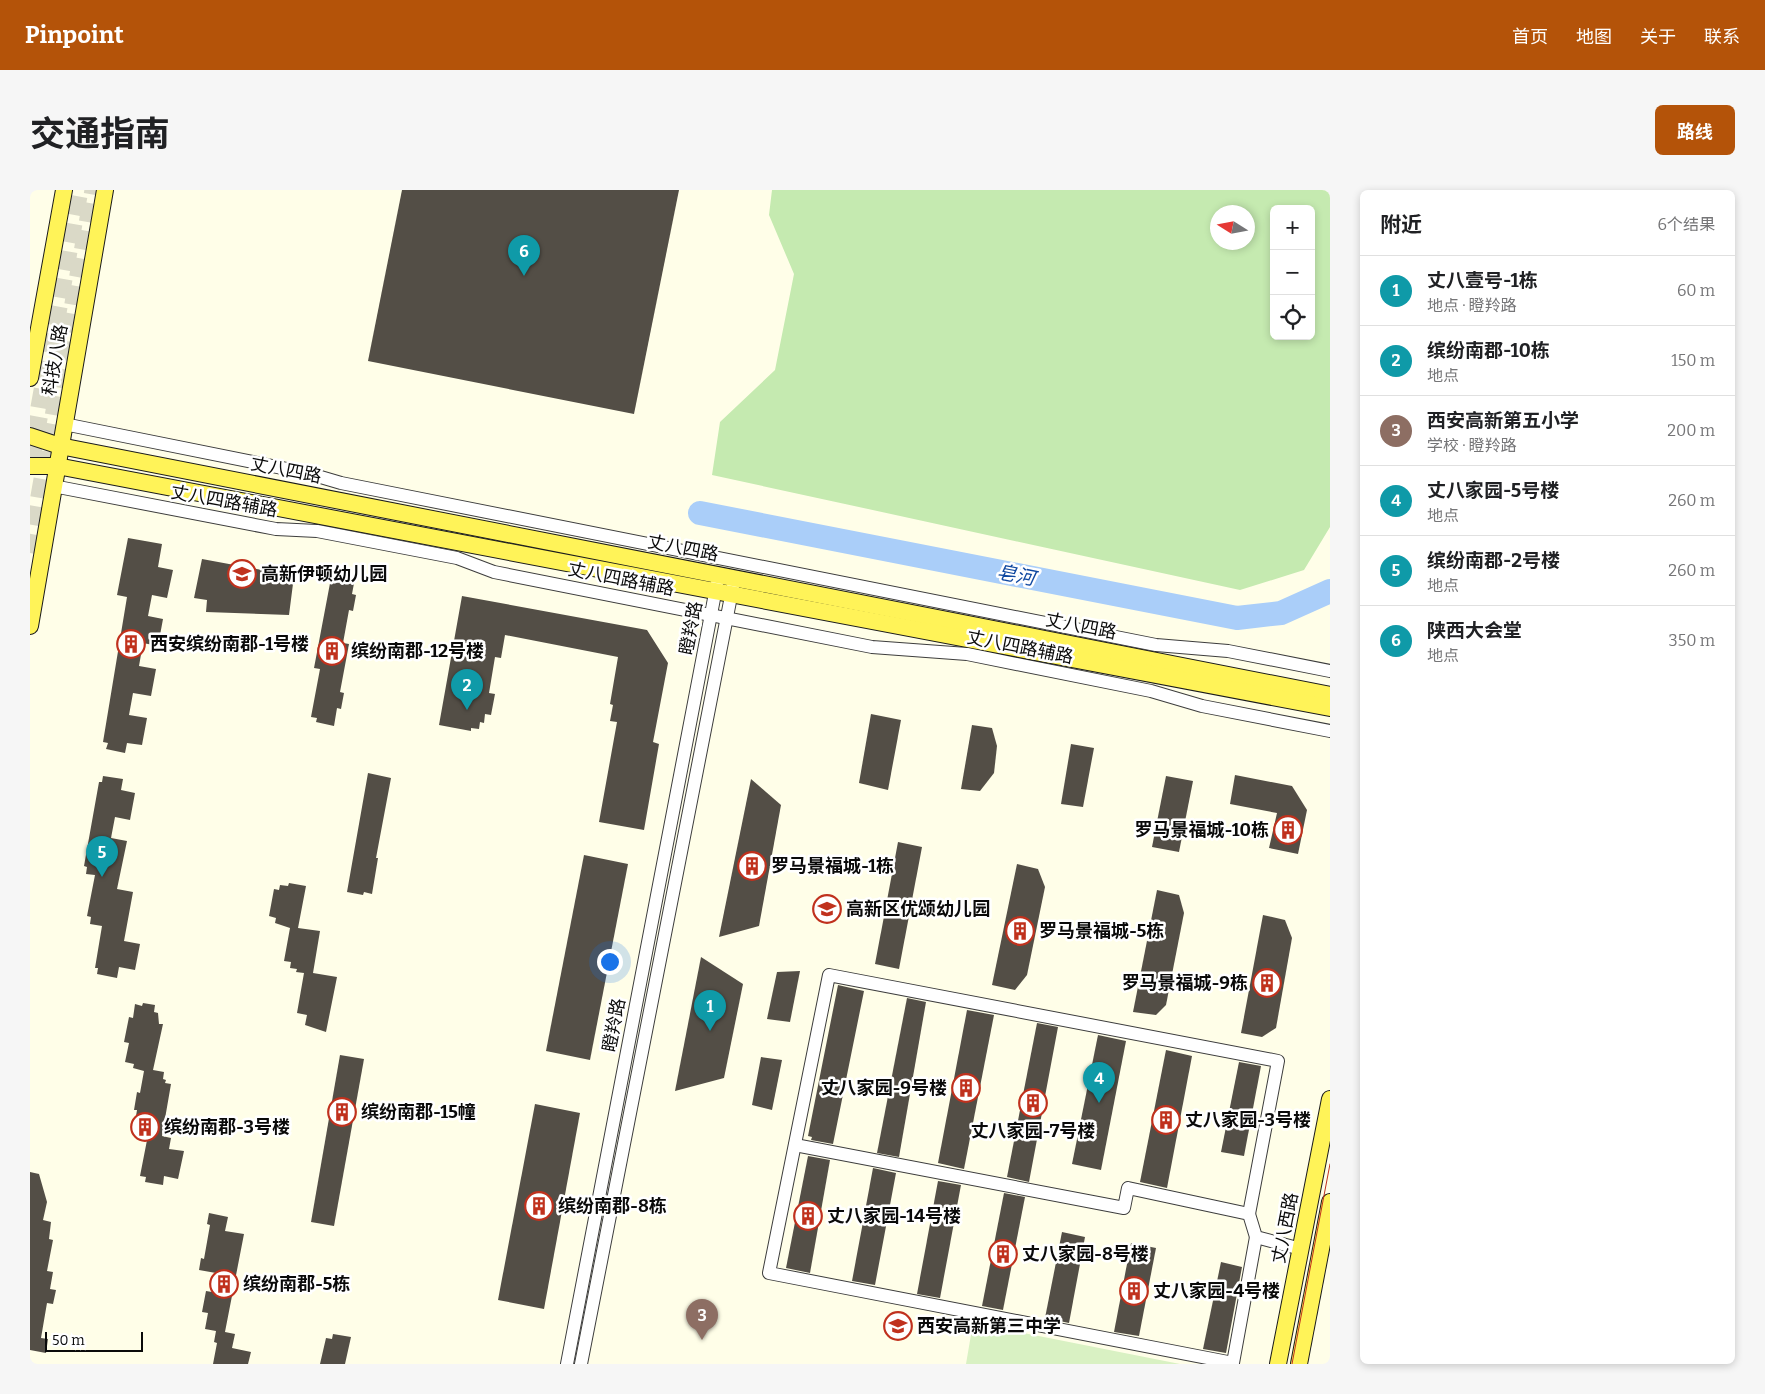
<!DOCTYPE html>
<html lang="zh">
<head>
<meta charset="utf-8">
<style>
  body { margin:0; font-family:Bitter,"Noto Sans SC",serif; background:#f6f6f6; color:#202124 }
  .controls { position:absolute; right:15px; top:15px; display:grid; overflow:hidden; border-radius:8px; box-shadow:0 2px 8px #0003 }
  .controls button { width:45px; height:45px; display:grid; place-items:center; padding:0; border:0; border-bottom:1px solid #e0e0e0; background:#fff; color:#202124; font:25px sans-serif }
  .compass { position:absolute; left:1180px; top:15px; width:45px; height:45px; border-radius:50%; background:#fff; box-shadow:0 2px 8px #0003; rotate:281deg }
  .scale { position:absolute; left:15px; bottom:12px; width:98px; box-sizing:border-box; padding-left:5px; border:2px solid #0a0a0a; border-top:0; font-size:14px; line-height:18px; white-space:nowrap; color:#0a0a0a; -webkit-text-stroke:4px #fff; paint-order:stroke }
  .you { position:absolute; left:579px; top:771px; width:18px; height:18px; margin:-12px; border:4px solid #fff; border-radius:50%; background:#1a73e8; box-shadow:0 0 0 8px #1a73e833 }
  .badge { display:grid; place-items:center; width:32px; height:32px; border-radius:50%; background:#b45309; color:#fff; font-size:16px; font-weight:700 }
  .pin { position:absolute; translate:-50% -41px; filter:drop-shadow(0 1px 2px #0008) }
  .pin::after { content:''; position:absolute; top:26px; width:18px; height:15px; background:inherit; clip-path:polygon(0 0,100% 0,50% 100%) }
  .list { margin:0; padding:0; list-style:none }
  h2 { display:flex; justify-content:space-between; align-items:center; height:65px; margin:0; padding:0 20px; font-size:21px }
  h2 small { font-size:16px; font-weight:400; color:#757577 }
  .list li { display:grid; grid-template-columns:32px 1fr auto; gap:15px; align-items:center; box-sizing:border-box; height:70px; padding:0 20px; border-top:1px solid #e0e0e0 }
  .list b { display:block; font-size:19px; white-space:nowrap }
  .list p { margin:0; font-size:16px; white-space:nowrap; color:#757577 }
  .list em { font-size:16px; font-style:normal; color:#757577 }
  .icon { flex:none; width:28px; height:28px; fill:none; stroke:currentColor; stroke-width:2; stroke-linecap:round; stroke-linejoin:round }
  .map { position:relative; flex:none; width:1300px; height:1174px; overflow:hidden; border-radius:8px }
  header { display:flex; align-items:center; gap:30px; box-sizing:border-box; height:70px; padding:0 25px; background:#b45309; color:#fff }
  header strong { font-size:24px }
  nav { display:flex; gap:28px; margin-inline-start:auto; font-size:18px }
  .intro { display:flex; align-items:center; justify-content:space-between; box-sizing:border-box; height:120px; padding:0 30px }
  h1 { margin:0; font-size:35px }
  .button { padding:12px 22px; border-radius:8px; background:#b45309; color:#fff; font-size:18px; font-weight:700 }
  main { display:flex; gap:30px; padding:0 30px }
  aside { flex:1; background:#fff; border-radius:8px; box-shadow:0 2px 8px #0003 }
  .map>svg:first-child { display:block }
</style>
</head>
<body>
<header>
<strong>Pinpoint</strong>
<nav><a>首页</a><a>地图</a><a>关于</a><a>联系</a></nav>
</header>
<div class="intro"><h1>交通指南</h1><a class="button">路线</a></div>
<main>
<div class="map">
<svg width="1300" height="1174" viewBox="0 0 1300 1174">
  <rect width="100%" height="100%" fill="#fffee8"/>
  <path fill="#c5eab0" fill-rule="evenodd" d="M742 0H1300V337L1274 380 1210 400 682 285 690 232 745 180 764 84 739 25ZM1244 19H1281V146H1244ZM1188 22H1218V52H1188Z"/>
  <path fill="#d9f1c3" d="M943 1133 1150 1174H936Z"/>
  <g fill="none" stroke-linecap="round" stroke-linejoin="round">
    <path stroke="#aacef9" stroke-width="24" d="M670 323 1207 428 1251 423 1300 401"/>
  </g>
  <g fill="#534e46">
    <path d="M372 0H649L604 224 338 171Z"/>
    <path d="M98 348 132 354 128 377 143 380 137 408 122 405 118 426 133 429 128 456 113 453 109 476 126 479 121 506 103 503 99 525 117 528 112 555 97 553 95 563 76 559 78 553 73 552 97 407 87 405Z"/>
    <path d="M172 369 264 386 259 425 176 422 177 410 164 408Z"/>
    <path d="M306 384 325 388 322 404 326 405 323 421 319 420 313 453 319 454 310 502 314 503 311 519 307 518 304 536 286 532 287 528 281 527 290 479 284 478 301 388 305 389Z"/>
    <path d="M432 406 617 440 638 473 623 552 629 554 614 640 569 632 587 532 580 531 583 515 580 514 588 467 475 445 471 468 465 467 459 503 465 504 461 525 455 524 454 533 450 532 449 539 441 538V541L409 535Z"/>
    <path d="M841 524 871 530 858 600 829 593Z"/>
    <path d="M942 535 962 538 967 556 964 583 950 601 931 599Z"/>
    <path d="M1041 554 1064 558 1053 617 1031 614Z"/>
    <path d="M338 583 361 588 346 668H348L342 704 334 702 333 705 317 702Z"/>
    <path d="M1205 585 1262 596 1277 620 1268 664 1239 658 1247 623 1200 614Z"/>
    <path d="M73 586 93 589 91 600 105 603 100 630 85 627 81 648 97 651 87 699 103 702 94 751 110 754 105 780 89 777 87 788 67 784 68 778H65L72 736 60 734 61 727 57 726 65 685 56 684 57 677 54 676 69 592H72Z"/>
    <path d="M1136 586 1163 591 1149 662 1122 657Z"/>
    <path d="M721 589 751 615 729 736 689 747Z"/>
    <path d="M868 652 892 657 869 779 845 774Z"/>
    <path d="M554 665 598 674 560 870 516 861Z"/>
    <path d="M987 674 1008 679 1015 697 997 785 985 800 962 795Z"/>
    <path d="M259 693 276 696 268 738 290 741 283 783 307 787 296 842 275 835 277 825 267 823 274 783 266 782 267 779 260 778 261 772 254 771 260 738 245 733 246 728 239 726 244 699 249 700 250 695 258 696Z"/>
    <path d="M1127 700 1149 705 1154 723 1136 815 1126 825 1103 822Z"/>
    <path d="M1233 725 1255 730 1262 748 1246 838 1232 847 1211 843Z"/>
    <path d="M671 767 713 794 694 888 645 901Z"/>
    <path d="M770 781 760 832 737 829 747 782Z"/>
    <path d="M808 795 834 801 803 954 781 950 782 947 778 946Z"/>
    <path d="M877 808 896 812 869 967 847 963Z"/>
    <path d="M113 813 125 815 124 822 128 823 129 834H133L123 880 134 882 133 889 136 890 135 893 141 894 132 946 141 948 139 959 154 961 148 989 134 986 133 995 115 992 116 987 110 986 118 945 111 944 112 940 104 938 107 920H104L107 902 110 903 114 881 103 878 104 874 95 872 99 853 94 852 99 827 103 828 105 814 112 816Z"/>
    <path d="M937 820 964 825 934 979 908 973Z"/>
    <path d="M1007 833 1028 837 999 992 977 987Z"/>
    <path d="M1068 845 1096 851 1071 980 1042 974Z"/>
    <path d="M1136 860 1162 866 1137 998 1110 992Z"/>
    <path d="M310 865 334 869 304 1036 281 1032Z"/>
    <path d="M731 867 752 870 742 920 722 915Z"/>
    <path d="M1209 872 1231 876 1214 966 1191 962Z"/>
    <path d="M505 914 550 923 514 1119 468 1110Z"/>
    <path d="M778 966 800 970 780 1083 756 1078Z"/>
    <path d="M843 978 866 983 845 1095 822 1091Z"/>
    <path d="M0 982 9 984 17 1012 13 1030 21 1032 19 1049 23 1050 17 1081 23 1082 20 1099 26 1100 23 1114 17 1113 11 1148 18 1149 16 1163 0 1160Z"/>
    <path d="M908 991 931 995 910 1108 887 1104Z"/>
    <path d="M974 1003 995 1007 973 1120 952 1116Z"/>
    <path d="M179 1023 198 1027 195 1041 214 1044 195 1142 205 1144 202 1158 221 1162 218 1174H183L187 1153 184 1152 186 1141 175 1139 178 1123 172 1122 176 1101 182 1102 186 1083 169 1080 171 1068 174 1069 180 1035 177 1034Z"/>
    <path d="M1032 1042 1055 1047 1039 1133 1015 1128Z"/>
    <path d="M1101 1053 1126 1058 1109 1146 1084 1142Z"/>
    <path d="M1191 1072 1212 1077 1196 1163 1173 1159Z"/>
    <path d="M303 1144 321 1147 315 1174H290L296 1148 302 1149Z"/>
  </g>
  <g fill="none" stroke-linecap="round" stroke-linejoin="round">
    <g stroke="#dad9c7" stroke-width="19" stroke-dasharray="19 9" stroke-linecap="butt">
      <path d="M0 273 49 0"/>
      <path d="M0 363 64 0"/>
    </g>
    <defs>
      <g id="minor">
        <path d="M34 234 277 283 311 293 1126 455 1198 461 1300 481"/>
        <path d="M23 296 246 339 287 341 427 368 464 382 842 457 937 464 1121 501 1172 516 1300 541"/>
        <path d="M765 955 1094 1018 1098 998 1219 1024 1226 1047 1271 1059"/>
        <path d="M1219 1024 1248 871 799 785 739 1083 1203 1173 1226 1047"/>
        <path d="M537 1174 687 393"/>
        <path d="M551 1174 703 396"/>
      </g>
      <g id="major">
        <path d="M0 188 34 0"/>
        <path d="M0 246 30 256 1300 505"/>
        <path d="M0 276H27L1300 518"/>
        <path d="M0 436 75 0"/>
        <path d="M1248 1174 1300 909"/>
        <path d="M1269 1174 1300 1012"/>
      </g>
    </defs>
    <use href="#minor" stroke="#3d3d3d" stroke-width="14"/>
    <use href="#major" stroke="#1b1b1b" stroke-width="18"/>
    <use href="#minor" stroke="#fff" stroke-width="12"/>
    <use href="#major" stroke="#fff358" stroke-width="16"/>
    <path stroke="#c0311d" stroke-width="1" d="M1262 1174 1300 974"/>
  </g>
  <defs>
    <symbol id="school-ring" viewBox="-11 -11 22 22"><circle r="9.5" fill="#fff" stroke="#c0311d" stroke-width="1.5"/><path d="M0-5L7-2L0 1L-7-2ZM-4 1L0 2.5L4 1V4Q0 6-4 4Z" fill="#c0311d"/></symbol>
    <symbol id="building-ring" viewBox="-11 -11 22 22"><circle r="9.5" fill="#fff" stroke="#c0311d" stroke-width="1.5"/><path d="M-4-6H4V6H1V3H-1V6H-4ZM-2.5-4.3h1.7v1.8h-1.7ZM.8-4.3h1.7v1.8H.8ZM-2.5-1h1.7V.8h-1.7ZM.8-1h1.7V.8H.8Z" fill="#c0311d"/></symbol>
  </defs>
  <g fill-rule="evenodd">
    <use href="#school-ring" x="196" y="368" width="32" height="32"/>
    <use href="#building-ring" x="85" y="438" width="32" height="32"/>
    <use href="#building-ring" x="286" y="445" width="32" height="32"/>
    <use href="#building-ring" x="1242" y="624" width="32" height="32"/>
    <use href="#building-ring" x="706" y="660" width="32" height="32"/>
    <use href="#school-ring" x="781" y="703" width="32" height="32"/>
    <use href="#building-ring" x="974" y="725" width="32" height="32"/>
    <use href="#building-ring" x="1221" y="777" width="32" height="32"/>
    <use href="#building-ring" x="920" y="882" width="32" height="32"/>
    <use href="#building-ring" x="987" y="897" width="32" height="32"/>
    <use href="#building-ring" x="296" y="906" width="32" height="32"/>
    <use href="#building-ring" x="1120" y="914" width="32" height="32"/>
    <use href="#building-ring" x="99" y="921" width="32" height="32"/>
    <use href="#building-ring" x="493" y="1000" width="32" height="32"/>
    <use href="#building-ring" x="762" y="1010" width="32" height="32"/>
    <use href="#building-ring" x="957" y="1048" width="32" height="32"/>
    <use href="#building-ring" x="178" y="1078" width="32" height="32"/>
    <use href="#building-ring" x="1088" y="1085" width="32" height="32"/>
    <use href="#school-ring" x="852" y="1120" width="32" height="32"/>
  </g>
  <g text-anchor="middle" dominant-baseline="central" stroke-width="5" stroke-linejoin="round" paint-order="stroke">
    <g font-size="18" fill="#0a0a0a" stroke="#fff">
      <text transform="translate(25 170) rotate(-80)">科技八路</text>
      <text transform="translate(256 280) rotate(11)">丈八四路</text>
      <text transform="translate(194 311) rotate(10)">丈八四路辅路</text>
      <text transform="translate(653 358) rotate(11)">丈八四路</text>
      <text transform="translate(591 389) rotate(11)">丈八四路辅路</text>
      <text transform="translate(1051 436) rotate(11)">丈八四路</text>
      <text transform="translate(661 438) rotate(-79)">瞪羚路</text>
      <text transform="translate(990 457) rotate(11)">丈八四路辅路</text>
      <text transform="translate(584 835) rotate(-79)">瞪羚路</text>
      <text transform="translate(1255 1038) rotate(-79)">丈八西路</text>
    </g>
    <g font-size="18" font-weight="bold" fill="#0a0a0a" stroke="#fff" text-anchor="start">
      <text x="231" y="384">高新伊顿幼儿园</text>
      <text x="120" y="454">西安缤纷南郡-1号楼</text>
      <text x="321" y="461">缤纷南郡-12号楼</text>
      <text x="1239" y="640" text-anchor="end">罗马景福城-10栋</text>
      <text x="741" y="676">罗马景福城-1栋</text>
      <text x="816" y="719">高新区优颂幼儿园</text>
      <text x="1009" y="741">罗马景福城-5栋</text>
      <text x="1218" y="793" text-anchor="end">罗马景福城-9栋</text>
      <text x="917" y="898" text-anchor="end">丈八家园-9号楼</text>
      <text x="331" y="922">缤纷南郡-15幢</text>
      <text x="1155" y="930">丈八家园-3号楼</text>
      <text x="134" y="937">缤纷南郡-3号楼</text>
      <text x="1003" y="941" text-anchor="middle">丈八家园-7号楼</text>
      <text x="528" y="1016">缤纷南郡-8栋</text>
      <text x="797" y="1026">丈八家园-14号楼</text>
      <text x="992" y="1064">丈八家园-8号楼</text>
      <text x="213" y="1094">缤纷南郡-5栋</text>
      <text x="1123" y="1101">丈八家园-4号楼</text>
      <text x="887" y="1136">西安高新第三中学</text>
    </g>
    <g font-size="19" font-style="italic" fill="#0f48a0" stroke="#fff">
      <text transform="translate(986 385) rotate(11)">皂河</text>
    </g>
  </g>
</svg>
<div class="controls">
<button>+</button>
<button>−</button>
<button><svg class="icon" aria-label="locate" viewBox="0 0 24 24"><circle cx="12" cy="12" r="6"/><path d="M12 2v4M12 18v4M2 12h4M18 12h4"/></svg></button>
</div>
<svg class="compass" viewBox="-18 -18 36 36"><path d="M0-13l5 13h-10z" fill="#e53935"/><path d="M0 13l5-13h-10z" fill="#757577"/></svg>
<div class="scale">50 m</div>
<div class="you"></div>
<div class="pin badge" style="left:680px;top:841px;background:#0f9aa8">1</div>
<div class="pin badge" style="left:437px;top:520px;background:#0f9aa8">2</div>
<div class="pin badge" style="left:672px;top:1150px;background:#8d6e63">3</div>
<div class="pin badge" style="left:1069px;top:913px;background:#0f9aa8">4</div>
<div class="pin badge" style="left:72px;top:687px;background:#0f9aa8">5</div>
<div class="pin badge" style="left:494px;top:86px;background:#0f9aa8">6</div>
</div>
<aside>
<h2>附近<small>6个结果</small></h2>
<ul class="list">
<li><span class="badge" style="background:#0f9aa8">1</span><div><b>丈八壹号-1栋</b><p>地点 · 瞪羚路</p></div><em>60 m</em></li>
<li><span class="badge" style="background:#0f9aa8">2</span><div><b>缤纷南郡-10栋</b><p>地点</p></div><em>150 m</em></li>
<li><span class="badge" style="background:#8d6e63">3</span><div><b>西安高新第五小学</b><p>学校 · 瞪羚路</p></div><em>200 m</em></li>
<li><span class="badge" style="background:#0f9aa8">4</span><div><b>丈八家园-5号楼</b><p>地点</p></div><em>260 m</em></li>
<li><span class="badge" style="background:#0f9aa8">5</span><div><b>缤纷南郡-2号楼</b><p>地点</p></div><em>260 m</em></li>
<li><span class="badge" style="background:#0f9aa8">6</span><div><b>陕西大会堂</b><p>地点</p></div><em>350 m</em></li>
</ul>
</aside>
</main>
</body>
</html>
